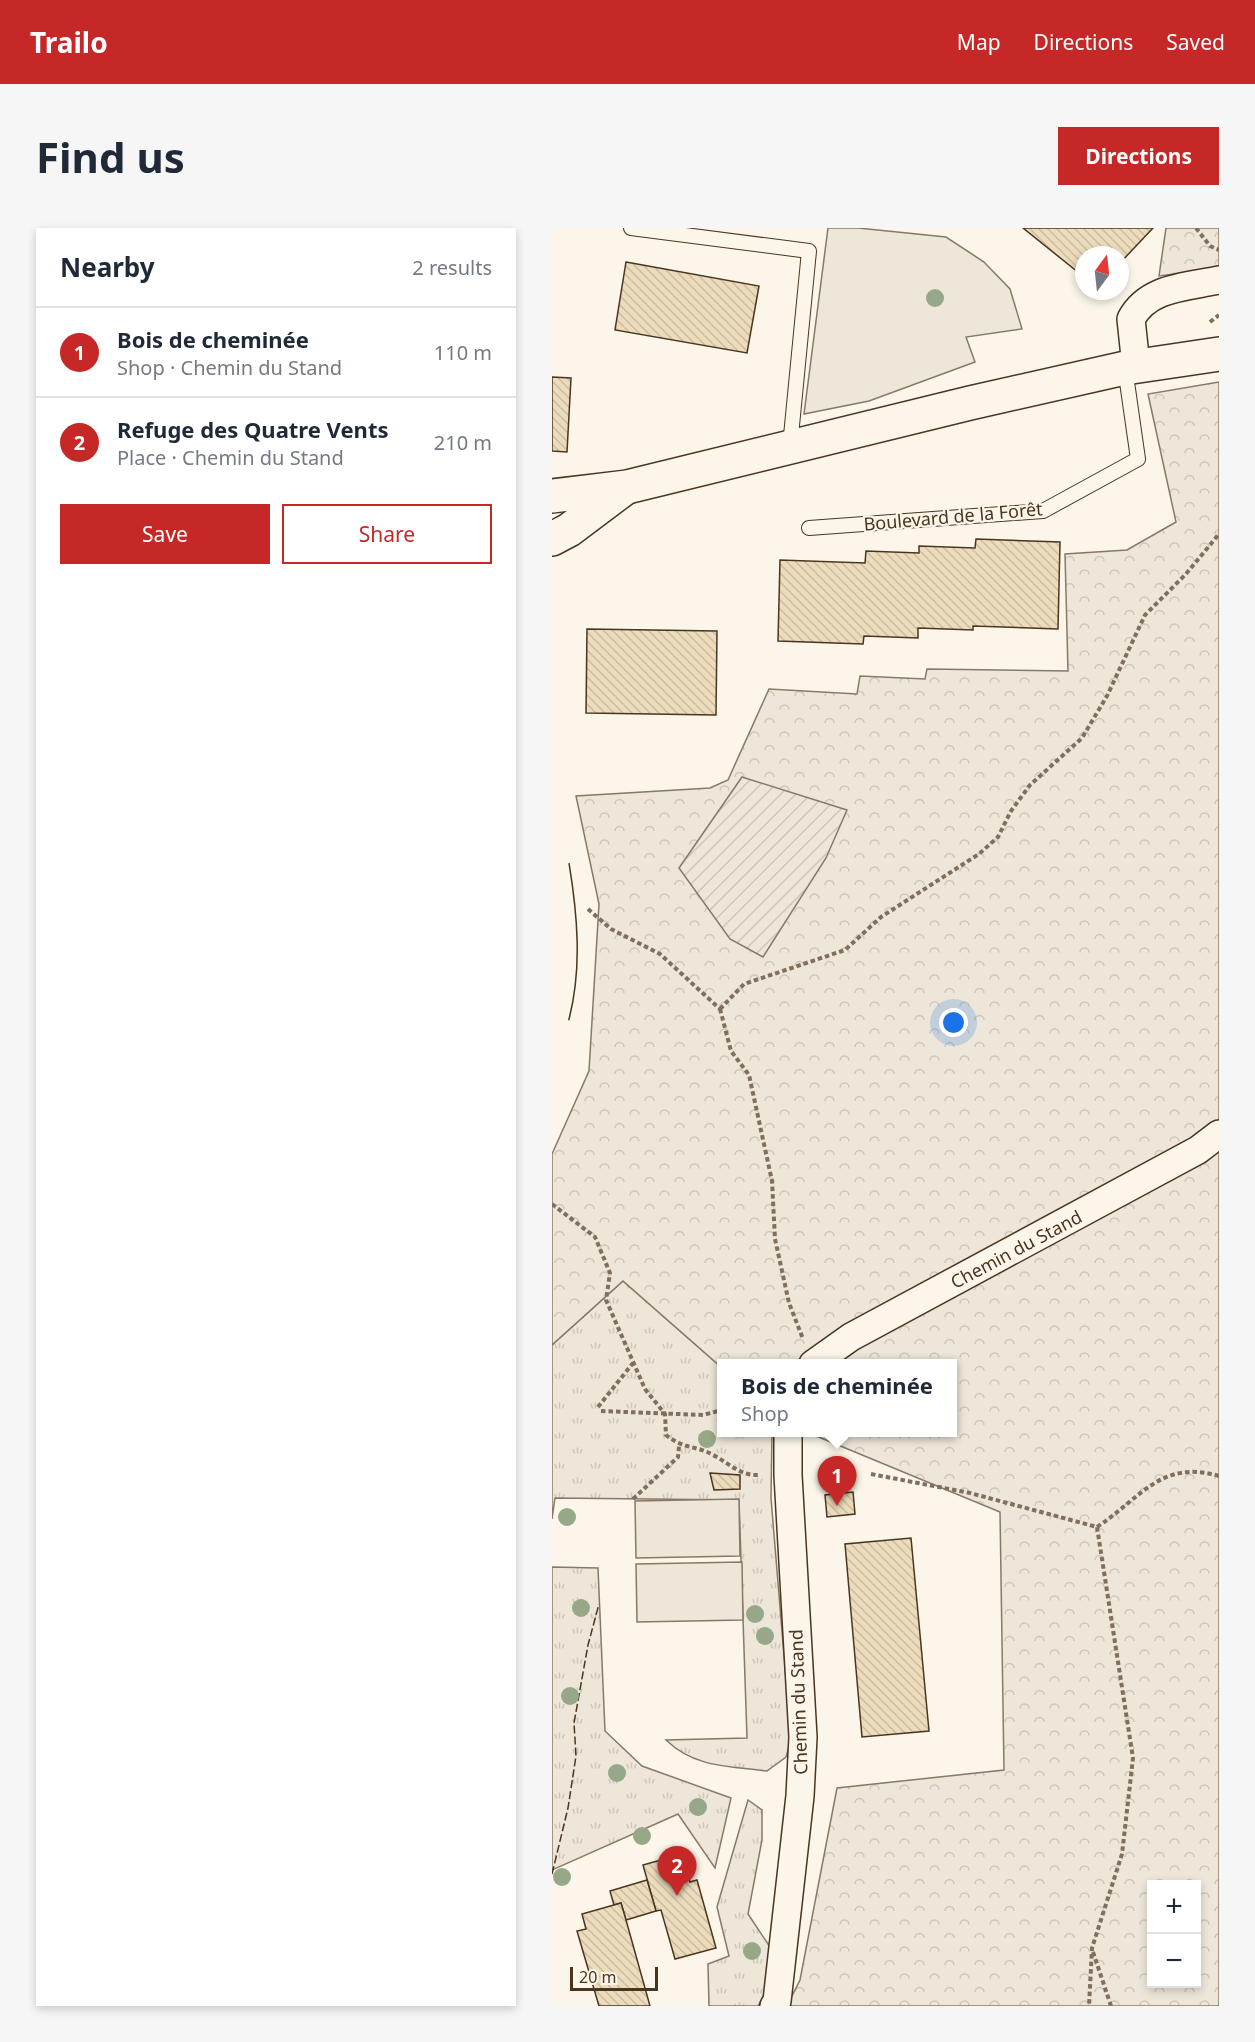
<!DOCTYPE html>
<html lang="en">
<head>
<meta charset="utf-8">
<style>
  body { margin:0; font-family:"Noto Sans",sans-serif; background:#f6f6f7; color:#1f2937 }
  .controls { position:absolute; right:18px; bottom:18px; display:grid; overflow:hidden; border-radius:0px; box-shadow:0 3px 9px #0003 }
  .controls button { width:54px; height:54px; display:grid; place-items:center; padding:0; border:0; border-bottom:2px solid #e0e1e3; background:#fff; color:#1f2937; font:30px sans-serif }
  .compass { position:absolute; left:523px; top:18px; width:54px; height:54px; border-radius:50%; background:#fff; box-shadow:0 3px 9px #0003; rotate:15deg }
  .scale { position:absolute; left:18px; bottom:15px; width:88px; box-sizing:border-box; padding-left:6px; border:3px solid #4a3520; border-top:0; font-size:16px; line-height:21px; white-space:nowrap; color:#4a3520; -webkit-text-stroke:4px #fbf6e9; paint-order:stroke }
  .you { position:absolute; left:402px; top:795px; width:21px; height:21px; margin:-15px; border:4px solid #fff; border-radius:50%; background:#1a73e8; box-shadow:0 0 0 9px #1a73e833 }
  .badge { display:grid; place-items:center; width:39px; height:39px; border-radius:50%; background:#c62828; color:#fff; font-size:20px; font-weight:700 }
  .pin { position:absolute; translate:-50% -50px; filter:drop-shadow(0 2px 3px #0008) }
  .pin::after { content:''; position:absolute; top:32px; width:21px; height:18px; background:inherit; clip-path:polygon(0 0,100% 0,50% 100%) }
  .popup { position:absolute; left:165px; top:1131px; width:240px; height:78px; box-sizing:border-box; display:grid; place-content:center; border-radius:0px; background:#fff; filter:drop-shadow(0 2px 4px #0005); font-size:20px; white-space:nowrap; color:#747a83 }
  .popup b { font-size:22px; color:#1f2937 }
  .popup::after { content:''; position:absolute; left:50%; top:100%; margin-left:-12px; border:12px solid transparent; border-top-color:#fff }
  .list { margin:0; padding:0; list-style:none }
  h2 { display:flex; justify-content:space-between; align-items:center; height:78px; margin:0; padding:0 24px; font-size:26px }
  h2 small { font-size:20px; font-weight:400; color:#747a83 }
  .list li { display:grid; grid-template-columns:39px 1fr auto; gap:18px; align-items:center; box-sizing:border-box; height:90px; padding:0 24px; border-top:2px solid #e0e1e3 }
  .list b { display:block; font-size:22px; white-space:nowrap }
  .list p { margin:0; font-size:20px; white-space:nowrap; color:#747a83 }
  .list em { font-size:20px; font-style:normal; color:#747a83 }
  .actions { display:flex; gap:12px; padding:18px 24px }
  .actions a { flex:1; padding:14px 0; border:2px solid #c62828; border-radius:0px; text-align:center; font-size:21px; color:#c62828 }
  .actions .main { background:#c62828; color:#fff }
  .map { position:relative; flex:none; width:667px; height:1778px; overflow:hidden; border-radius:0px }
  header { display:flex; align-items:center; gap:36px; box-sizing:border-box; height:84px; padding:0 30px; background:#c62828; color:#fff }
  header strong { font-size:28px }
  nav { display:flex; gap:33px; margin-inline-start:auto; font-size:21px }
  .intro { display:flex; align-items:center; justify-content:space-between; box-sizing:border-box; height:144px; padding:0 36px }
  h1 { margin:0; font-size:42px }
  .button { padding:15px 27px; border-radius:0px; background:#c62828; color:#fff; font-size:21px; font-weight:700 }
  main { display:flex; gap:36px; padding:0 36px }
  aside { flex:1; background:#fff; border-radius:0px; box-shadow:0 3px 9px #0003 }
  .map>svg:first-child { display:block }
</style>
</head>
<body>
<header>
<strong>Trailo</strong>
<nav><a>Map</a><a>Directions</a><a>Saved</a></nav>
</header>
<div class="intro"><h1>Find us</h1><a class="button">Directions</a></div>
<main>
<aside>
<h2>Nearby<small>2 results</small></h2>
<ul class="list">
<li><span class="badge">1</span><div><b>Bois de cheminée</b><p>Shop · Chemin du Stand</p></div><em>110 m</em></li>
<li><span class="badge">2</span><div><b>Refuge des Quatre Vents</b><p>Place · Chemin du Stand</p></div><em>210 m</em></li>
</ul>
<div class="actions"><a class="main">Save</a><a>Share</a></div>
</aside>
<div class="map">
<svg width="667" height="1778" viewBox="0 0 667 1778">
  <defs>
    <pattern id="grass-tufts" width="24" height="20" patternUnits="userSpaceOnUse" patternTransform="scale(1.5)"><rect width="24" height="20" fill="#ede6d9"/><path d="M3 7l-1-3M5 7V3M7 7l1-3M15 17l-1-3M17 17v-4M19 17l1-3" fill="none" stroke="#cdc6ba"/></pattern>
    <pattern id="forest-crowns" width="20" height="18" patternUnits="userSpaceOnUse" patternTransform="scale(1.5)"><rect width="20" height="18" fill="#ede6d9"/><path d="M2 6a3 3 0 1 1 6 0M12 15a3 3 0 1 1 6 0" fill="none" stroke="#cdc6ba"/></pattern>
    <pattern id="garden-furrows" width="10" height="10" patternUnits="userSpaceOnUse" patternTransform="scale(1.5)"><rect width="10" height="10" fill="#ede6d9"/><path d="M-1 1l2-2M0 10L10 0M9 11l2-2" fill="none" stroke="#cdc6ba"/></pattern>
    <pattern id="building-back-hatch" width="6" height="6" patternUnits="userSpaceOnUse" patternTransform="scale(1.5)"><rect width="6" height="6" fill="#ecdcbc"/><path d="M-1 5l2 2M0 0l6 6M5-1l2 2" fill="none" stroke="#ccbda1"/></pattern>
  </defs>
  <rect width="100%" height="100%" fill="#fbf6e9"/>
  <g fill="url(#grass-tufts)" stroke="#887966" stroke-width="1.5">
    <path d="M71 1053 169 1139 170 1204 220 1205 219 1270 239 1512 234 1529 215 1543C177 1538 143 1540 114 1512L195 1510 187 1272 3 1270 0 1291V1117Z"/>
    <path d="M0 1339 46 1340 53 1503 90 1538 179 1570 163 1640 126 1586 0 1642Z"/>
    <path d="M196 1572 210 1582V1612L196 1686 218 1719V1755L206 1778H157L156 1736 177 1728 165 1679Z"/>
  </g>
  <g fill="url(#forest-crowns)" stroke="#887966" stroke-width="1.5" fill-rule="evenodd">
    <path d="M614 0H667V40L607 48Z"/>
    <path d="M667 154V1778H235L248 1752 285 1560 452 1542 448 1284 257 1205 400 1204V1136H170L169 1139 71 1053 0 1117V926L37 843 47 676 24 568 158 560 176 552 217 461 305 466 308 448 373 451 375 441 516 443 513 326 575 322 624 294 596 166ZM600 1656H644V1756H600Z"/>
  </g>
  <path fill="url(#garden-furrows)" stroke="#887966" stroke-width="1.5" d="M190 549 295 582 274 630 211 729 178 711 127 640Z"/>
  <g fill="#ede6d9" stroke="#887966" stroke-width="1.5">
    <path d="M187 1271 188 1328 84 1330 83 1273Z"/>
    <path d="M190 1334 191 1392 85 1394 84 1336Z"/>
  </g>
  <path fill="#ede7d9" stroke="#887966" stroke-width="1.5" d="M276 0H306L394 9 432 34 458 61 470 101 414 109 423 134 317 173 252 186Z"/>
  <g fill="url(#building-back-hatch)" stroke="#4a3520" stroke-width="1.5">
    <path d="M471 0H601L568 35V27H532V49Z"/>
    <path d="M74 34 207 58 195 125 63 102Z"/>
    <path d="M0 149 19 150 15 224 0 223Z"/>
    <path d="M424 311 508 314 506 401 421 398V402L366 400V410L312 408 311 416 226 413 228 332 313 335 314 323 367 325V318L423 320Z"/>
    <path d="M35 401 165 403 164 487 34 485Z"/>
    <path d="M158 1245 188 1247V1261L162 1262Z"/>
    <path d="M301 1264 303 1286 275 1289 273 1267Z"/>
    <path d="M359 1310 377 1503 310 1509 293 1316Z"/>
    <path d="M130 1626 138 1654 145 1652 164 1720 123 1731 109 1682 104 1683 91 1637Z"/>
    <path d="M95 1652 104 1683 74 1692 69 1675 62 1677 58 1663Z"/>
    <path d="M69 1675 74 1692 98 1778H47L25 1703 34 1701 30 1686Z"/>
  </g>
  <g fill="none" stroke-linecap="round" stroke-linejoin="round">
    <defs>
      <g id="lane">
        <path d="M79 0 257 23 238 218"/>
        <path d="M257 300 491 283 586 231 573 140"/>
      </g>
      <g id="street">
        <path d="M584 138 579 91C596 59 634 59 667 52"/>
        <path d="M261 1136 299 1109 646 922 667 906"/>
        <path d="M222 1778 225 1773 248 1568 251 1509 236 1247V1204"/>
      </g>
      <g id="secondary">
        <path d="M0 268 75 259 418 175 573 140 667 126"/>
        <path d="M0 311 17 302 73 260"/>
      </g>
    </defs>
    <use href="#lane" stroke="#4a3520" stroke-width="16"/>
    <use href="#street" stroke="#4a3520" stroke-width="30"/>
    <use href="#secondary" stroke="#4a3520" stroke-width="36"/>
    <g stroke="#7f6f5c" stroke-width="4" stroke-dasharray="4.5 3" stroke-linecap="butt">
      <path d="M644 0 658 18 667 22"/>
      <path d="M658 94 667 87"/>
      <path d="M36 681 59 701 108 726 168 781"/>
      <path d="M168 781 192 756 293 722 329 689 427 626 446 609 459 583 478 557 530 510 555 468 593 387 634 346 667 306"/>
      <path d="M168 781 179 823 197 847 220 953 223 1011 237 1075 251 1111"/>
      <path d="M0 976 43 1009 58 1045 54 1072 93 1161 113 1186 114 1207C133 1222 144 1217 161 1227 177 1235 188 1248 207 1247"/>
      <path d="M46 1179 81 1135"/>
      <path d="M49 1183 151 1187 170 1182"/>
      <path d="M319 1246 418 1265 545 1299 581 1530 570 1626 540 1720 537 1778"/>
      <path d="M81 1271 126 1229 127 1218"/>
      <path d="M545 1299C589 1270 609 1231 667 1248"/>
      <path d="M541 1724 559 1778"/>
    </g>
    <use href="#lane" stroke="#fbf6e9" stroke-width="14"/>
    <use href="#street" stroke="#fbf6e9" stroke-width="27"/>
    <use href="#secondary" stroke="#fbf6e9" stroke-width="33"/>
    <defs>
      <path id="secondary-bridge" d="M0 638C8 687 13 739 0 788"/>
    </defs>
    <use href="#secondary-bridge" stroke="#4a3520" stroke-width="36" stroke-linecap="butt"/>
    <use href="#secondary-bridge" stroke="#fbf6e9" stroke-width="33"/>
    <path stroke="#4a3520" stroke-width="1.5" stroke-dasharray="8 3" stroke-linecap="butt" d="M0 1646 16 1580 24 1528 22 1495 36 1417 47 1376"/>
  </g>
  <g fill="#96a887">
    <circle cx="383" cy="70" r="9"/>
    <circle cx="155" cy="1211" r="9"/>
    <circle cx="15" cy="1289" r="9"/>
    <circle cx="29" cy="1380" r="9"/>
    <circle cx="203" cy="1386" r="9"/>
    <circle cx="213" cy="1408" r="9"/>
    <circle cx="18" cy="1468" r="9"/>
    <circle cx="65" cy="1545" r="9"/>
    <circle cx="146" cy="1579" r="9"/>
    <circle cx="90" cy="1608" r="9"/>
    <circle cx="10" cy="1649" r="9"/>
    <circle cx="200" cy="1723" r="9"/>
  </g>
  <g text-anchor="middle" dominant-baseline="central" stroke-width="4.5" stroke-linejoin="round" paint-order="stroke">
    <g font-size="18" fill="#4a3520" stroke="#fbf6e9">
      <text transform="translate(401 288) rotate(-5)">Boulevard de la Forêt</text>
      <text transform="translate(464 1021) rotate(-28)">Chemin du Stand</text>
      <text transform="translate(246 1474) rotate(-92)">Chemin du Stand</text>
    </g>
  </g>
</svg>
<div class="controls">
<button>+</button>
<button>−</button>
</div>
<svg class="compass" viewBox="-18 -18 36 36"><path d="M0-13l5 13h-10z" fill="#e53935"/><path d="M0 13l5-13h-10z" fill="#747a83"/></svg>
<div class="scale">20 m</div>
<div class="you"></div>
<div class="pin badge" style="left:285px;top:1278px">1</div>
<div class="popup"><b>Bois de cheminée</b>Shop</div>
<div class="pin badge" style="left:125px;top:1668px">2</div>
</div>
</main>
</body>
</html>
